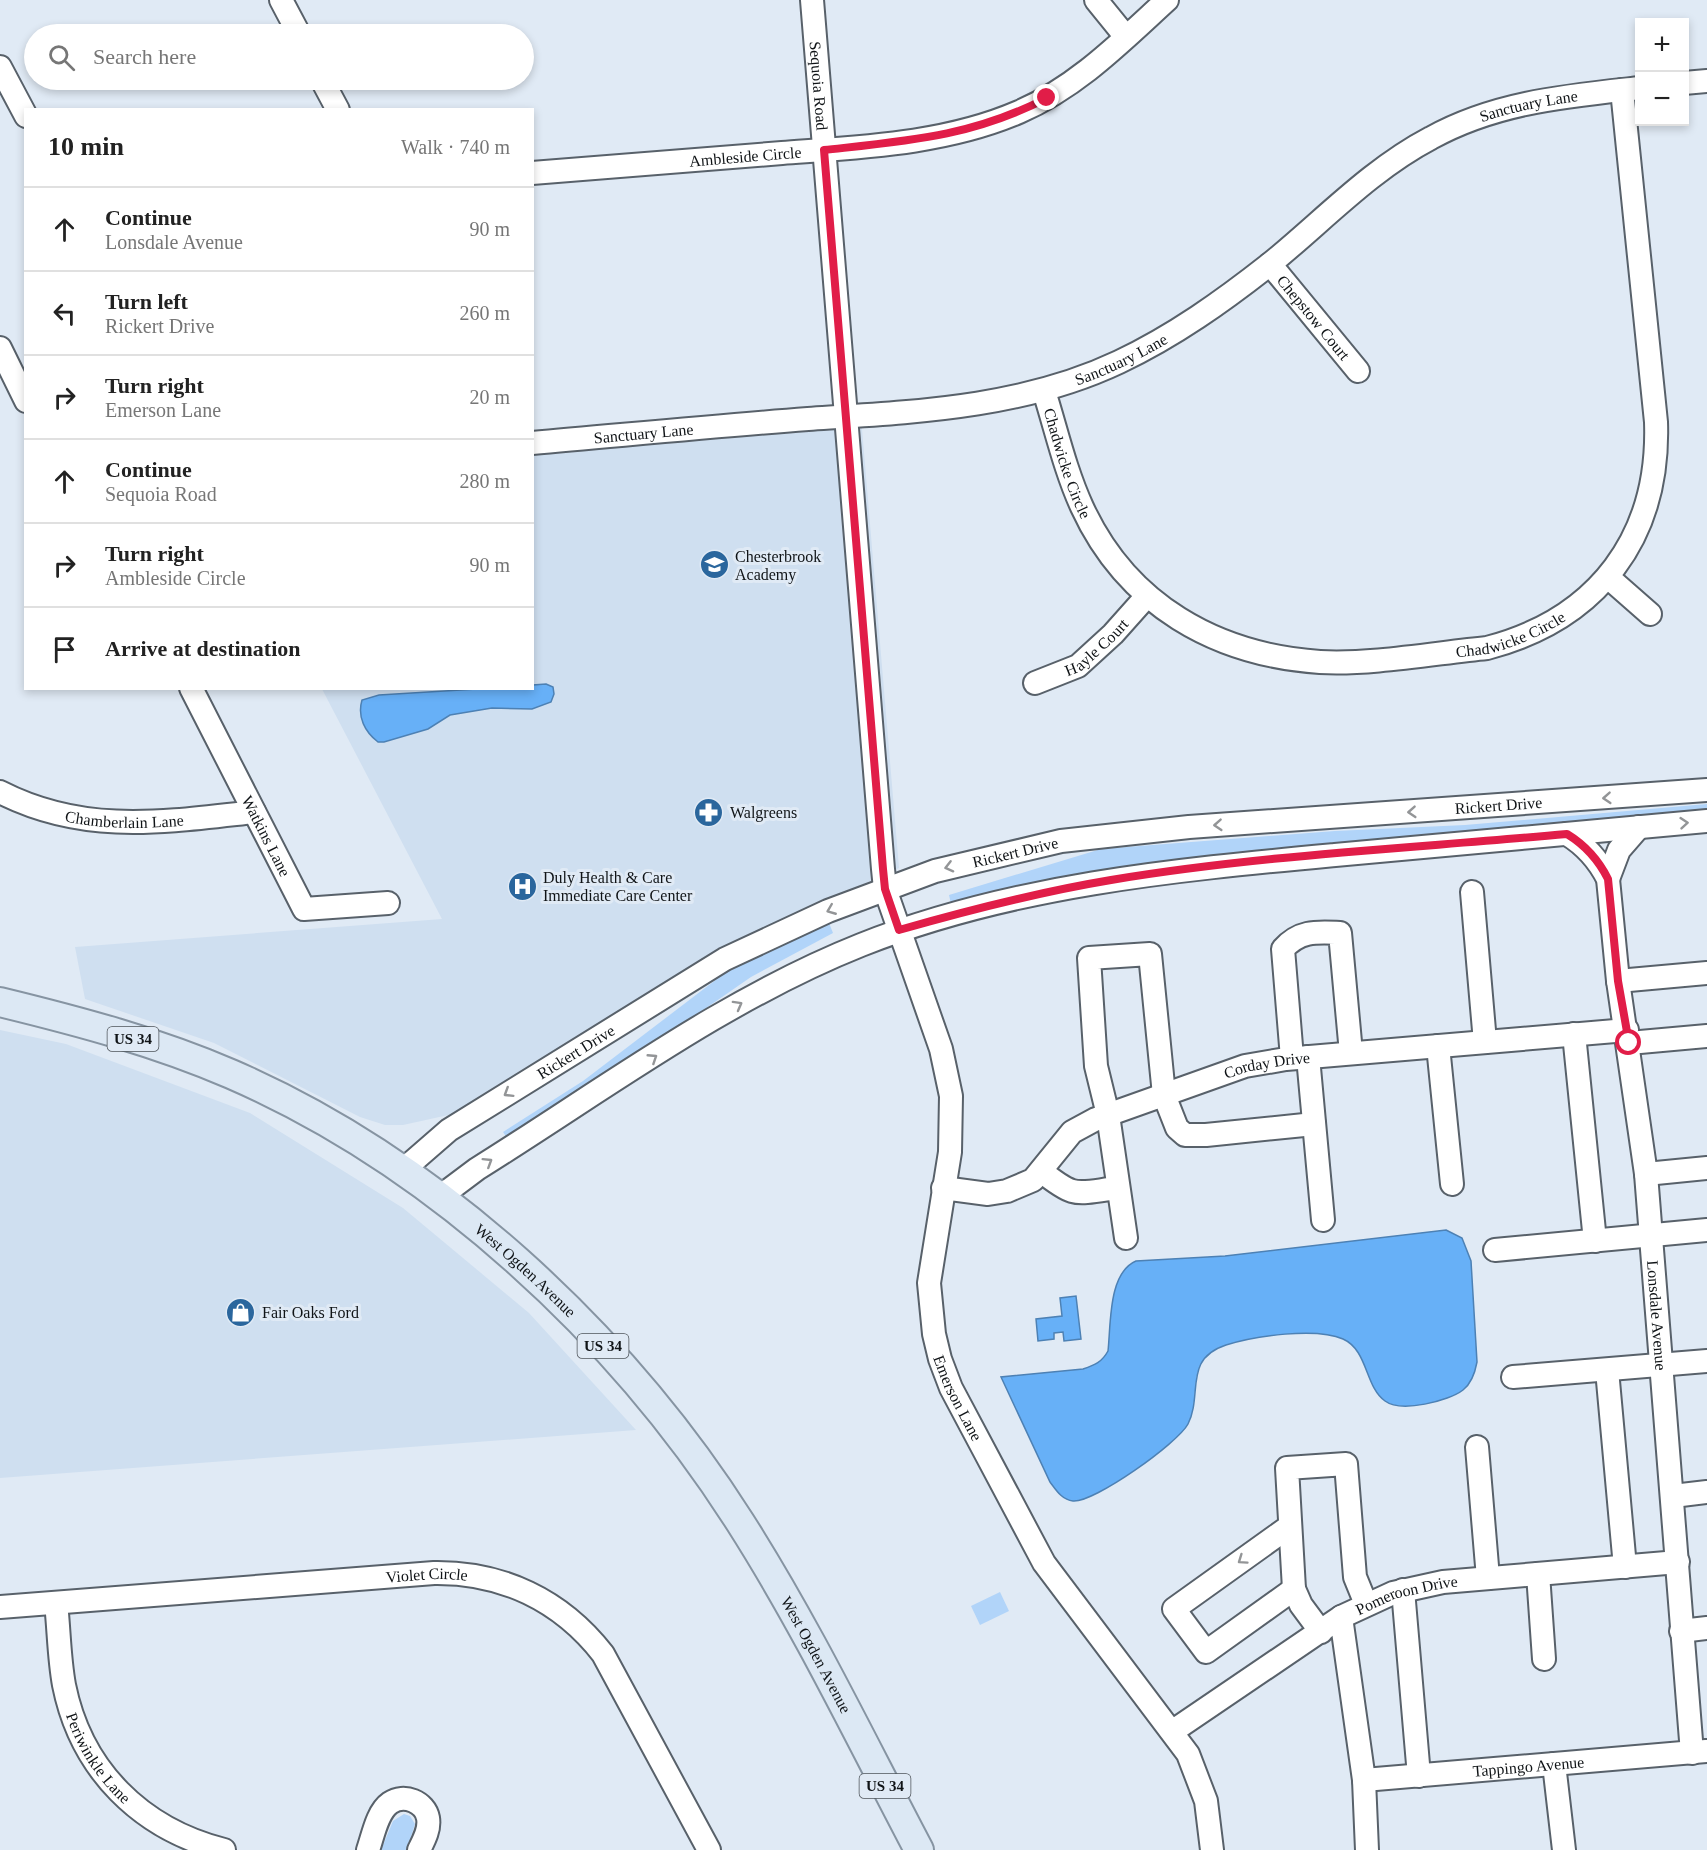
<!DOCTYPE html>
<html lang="en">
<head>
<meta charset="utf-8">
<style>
  body { margin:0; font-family:Georgia,serif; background:#f2f2f2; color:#222 }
  .controls { position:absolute; right:18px; top:18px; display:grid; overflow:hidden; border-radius:0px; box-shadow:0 3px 9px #0003 }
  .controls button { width:54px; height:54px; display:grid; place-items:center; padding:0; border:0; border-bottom:2px solid #e0e0e0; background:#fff; color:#222; font:30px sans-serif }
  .stop { position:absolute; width:18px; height:18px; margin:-14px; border:4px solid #e11d48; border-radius:50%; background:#fff }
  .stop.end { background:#e11d48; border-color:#fff; box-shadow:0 2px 6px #0008 }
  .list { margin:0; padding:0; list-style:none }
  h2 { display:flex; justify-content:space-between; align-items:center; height:78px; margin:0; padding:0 24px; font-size:26px }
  h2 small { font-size:20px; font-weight:400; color:#767676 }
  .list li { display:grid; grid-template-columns:39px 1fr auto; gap:18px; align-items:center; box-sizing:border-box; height:84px; padding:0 24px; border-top:2px solid #e0e0e0 }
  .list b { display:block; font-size:22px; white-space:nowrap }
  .list p { margin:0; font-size:20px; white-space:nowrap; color:#767676 }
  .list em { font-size:20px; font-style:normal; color:#767676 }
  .icon { flex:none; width:33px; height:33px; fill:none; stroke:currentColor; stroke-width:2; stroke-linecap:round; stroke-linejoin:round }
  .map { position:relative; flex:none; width:1707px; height:1850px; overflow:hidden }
  .search { position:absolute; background:#fff; box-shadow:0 3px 9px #0003; left:24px; top:24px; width:510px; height:66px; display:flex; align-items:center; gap:15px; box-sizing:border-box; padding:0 21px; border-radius:33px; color:#767676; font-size:22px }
  .panel { position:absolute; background:#fff; box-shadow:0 3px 9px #0003; left:24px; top:108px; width:510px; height:582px; border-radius:0px }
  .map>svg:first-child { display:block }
</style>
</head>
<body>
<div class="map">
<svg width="1707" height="1850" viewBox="0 0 1707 1850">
  <rect width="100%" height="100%" fill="#e0eaf5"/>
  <g fill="#cfdff0">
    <path d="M860 405 899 868 778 923 453 1114 403 1125H385L360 1117 214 1043 85 999 75 947 442 919 322 689 532 688 533 431Z"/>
    <path d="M0 1030 66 1044 250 1113 403 1208 529 1313 636 1430 0 1478Z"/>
  </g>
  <g fill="#b1d4f9">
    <path d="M1707 804V812L951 904 949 895 1101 849 1335 831 1465 825Z"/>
    <path d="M829 923 833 933 751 977 644 1051 507 1138 503 1132 583 1081 730 969Z"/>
    <path d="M1000 1592 1009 1611 980 1625 971 1606Z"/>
    <path d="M404 1814 410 1816 415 1824 407 1850H381L393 1821Z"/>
  </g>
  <g fill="#67b0f7" stroke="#4d81b4" stroke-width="1.5">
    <path d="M546 684 553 687 554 694 551 702 532 709 492 708 450 715 428 729 384 742H378C365 732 357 717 362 700L379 695 477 689 532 688 533 685Z"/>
    <path d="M1446 1230 1462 1238 1471 1261 1477 1362C1475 1373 1472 1383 1463 1390 1449 1401 1401 1413 1385 1401 1365 1387 1368 1350 1343 1339 1316 1327 1254 1336 1226 1345 1183 1359 1203 1394 1188 1424 1178 1443 1094 1503 1073 1501 1062 1500 1056 1490 1050 1482L1001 1377 1083 1369C1095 1365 1102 1362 1108 1351 1111 1324 1108 1273 1136 1261L1225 1256Z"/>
    <path d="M1076 1296 1081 1339 1064 1341 1063 1332 1054 1333V1339L1038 1341 1036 1319 1062 1316 1060 1298Z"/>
  </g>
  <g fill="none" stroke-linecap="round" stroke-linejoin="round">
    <defs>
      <g id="minor">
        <path d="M281 0 299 34"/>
        <path id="s1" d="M812 0 883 869 885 889 941 1049 951 1096 950 1152 929 1283 934 1334 940 1359 951 1388 1044 1563 1188 1754 1206 1801 1212 1850"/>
        <path d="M1096 0 1126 37"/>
        <path d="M0 67 26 116"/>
        <path d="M322 80 338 110"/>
        <path d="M1684 83 1707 81"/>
        <path id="s2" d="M532 173C616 167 699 160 782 153 862 147 945 144 1019 112 1077 87 1121 42 1167 0"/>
        <path id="s3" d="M1270 264 1358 371"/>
        <path d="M0 348 26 401"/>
        <path id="s4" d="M1044 391C1056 429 1065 470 1082 507 1127 605 1216 655 1320 662 1370 665 1436 653 1487 648 1598 619 1660 537 1656 422L1622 90"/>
        <path id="s5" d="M532 443C624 435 716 426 808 419 914 412 1022 408 1119 362 1174 336 1223 301 1270 264 1323 221 1370 170 1431 138 1496 102 1567 96 1640 88"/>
        <path d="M1609 578 1650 614"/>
        <path id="s6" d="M1035 683 1078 666 1113 634 1146 597"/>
        <path id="s7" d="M191 688 304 909 388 903"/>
        <path id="s8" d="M0 792C84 835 164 822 254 812"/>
        <path id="s9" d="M1567 834C1585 845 1598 859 1608 879L1618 981 1646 1174 1692 1753"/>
        <path d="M1608 879 1619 850 1639 827"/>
        <path d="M1472 892 1485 1042"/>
        <path d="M1618 981 1707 973"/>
        <path d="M1574 1034 1595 1241"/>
        <path d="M1629 1043 1707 1036"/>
        <path d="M1438 1046 1452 1184"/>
        <path d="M1308 1057 1323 1220"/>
        <path d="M1292 1058 1283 949C1300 930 1317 932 1340 933L1351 1053"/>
        <path id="s10" d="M403 1170 449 1130 725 959 828 911 935 871 1061 841 1189 827 1707 790"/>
        <path d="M1041 1171C1076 1199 1075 1193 1118 1188"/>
        <path d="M1646 1174 1707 1168"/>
        <path id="s11" d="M943 1188 988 1194 1007 1191 1033 1180 1072 1132 1096 1119 1245 1066 1286 1059 1627 1030"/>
        <path d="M441 1196 477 1169C602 1091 723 1000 861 945 1012 885 1175 870 1335 855 1459 844 1583 832 1707 821"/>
        <path d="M1126 1238 1108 1115 1096 1066 1089 958 1150 954 1164 1095 1177 1128 1185 1135H1206L1314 1124"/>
        <path d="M1495 1250 1707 1230"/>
        <path d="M1607 1370 1625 1567"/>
        <path d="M1513 1377 1707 1361"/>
        <path d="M1477 1447 1488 1578"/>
        <path d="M1673 1496 1707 1492"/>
        <path d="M1290 1526 1174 1609 1206 1652 1294 1589"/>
        <path d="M1538 1574 1544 1659"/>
        <path d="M1403 1590 1419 1776"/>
        <path id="s12" d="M56 1603C59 1630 59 1658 64 1685 81 1770 141 1829 224 1850"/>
        <path id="s13" d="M0 1607 434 1573C502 1572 561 1600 603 1654L709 1850"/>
        <path d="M1341 1617 1364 1780 1367 1850"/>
        <path d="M1681 1631 1707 1628"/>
        <path d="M1321 1632 1301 1605 1294 1589 1287 1468 1346 1464 1355 1577 1366 1604"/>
        <path id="s14" d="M1173 1731 1341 1617 1393 1593 1443 1582 1678 1562"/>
        <path d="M1554 1764 1564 1850"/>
        <path id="s15" d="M1364 1780 1706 1751"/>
        <path d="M368 1850C373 1836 377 1812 390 1803 404 1793 425 1802 428 1818 430 1829 424 1840 419 1850"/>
      </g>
      <g id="major">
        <path id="s16" d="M0 1002C78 1021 157 1042 231 1074 436 1163 621 1335 740 1522 807 1627 861 1740 919 1850"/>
      </g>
    </defs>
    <use href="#minor" stroke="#58616a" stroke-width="26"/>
    <use href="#major" stroke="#8694a2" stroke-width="32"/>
    <use href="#minor" stroke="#fff" stroke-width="22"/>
    <use href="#major" stroke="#dce8f4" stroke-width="28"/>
  </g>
  <defs><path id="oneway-chevron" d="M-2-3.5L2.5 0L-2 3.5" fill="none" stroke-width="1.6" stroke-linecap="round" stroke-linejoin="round" transform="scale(1.5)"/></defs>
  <g stroke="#939597">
    <use href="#oneway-chevron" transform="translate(1607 798) rotate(176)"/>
    <use href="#oneway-chevron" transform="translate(1412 812) rotate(176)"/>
    <use href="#oneway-chevron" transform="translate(1684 823) rotate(-5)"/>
    <use href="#oneway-chevron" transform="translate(1218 825) rotate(176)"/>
    <use href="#oneway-chevron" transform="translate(949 867) rotate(166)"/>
    <use href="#oneway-chevron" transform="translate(831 910) rotate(158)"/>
    <use href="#oneway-chevron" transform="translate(738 1005) rotate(-29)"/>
    <use href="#oneway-chevron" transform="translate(653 1058) rotate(-33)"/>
    <use href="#oneway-chevron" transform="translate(508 1093) rotate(148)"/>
    <use href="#oneway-chevron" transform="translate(488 1162) rotate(-32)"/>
    <use href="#oneway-chevron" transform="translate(1242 1560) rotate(145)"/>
  </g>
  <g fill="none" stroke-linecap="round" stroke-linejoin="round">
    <path stroke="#e11d48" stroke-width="8" d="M1047 98C971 137 907 141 824 150L883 869 885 889 899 930C969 910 1039 892 1111 880 1261 855 1415 848 1567 834 1585 845 1598 859 1608 879L1618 981 1629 1043"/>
  </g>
  <defs>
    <symbol id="school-disc" viewBox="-11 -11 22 22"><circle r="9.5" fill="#2a669d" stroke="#e0eaf5"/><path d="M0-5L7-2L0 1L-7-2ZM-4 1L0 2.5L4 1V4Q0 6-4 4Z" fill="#fff"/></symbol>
    <symbol id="pharmacy-disc" viewBox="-11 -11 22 22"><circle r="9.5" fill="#2a669d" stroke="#e0eaf5"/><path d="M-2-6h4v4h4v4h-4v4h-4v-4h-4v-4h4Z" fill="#fff"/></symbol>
    <symbol id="hospital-disc" viewBox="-11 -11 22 22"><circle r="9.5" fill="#2a669d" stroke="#e0eaf5"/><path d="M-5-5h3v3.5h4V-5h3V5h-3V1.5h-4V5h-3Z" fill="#fff"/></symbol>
    <symbol id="shop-disc" viewBox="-11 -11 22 22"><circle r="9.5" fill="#2a669d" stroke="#e0eaf5"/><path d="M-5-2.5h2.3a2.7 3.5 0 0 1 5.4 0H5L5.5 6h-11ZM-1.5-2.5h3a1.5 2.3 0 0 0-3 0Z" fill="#fff"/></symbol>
  </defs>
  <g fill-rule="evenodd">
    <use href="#school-disc" x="698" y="548" width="33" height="33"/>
    <use href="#pharmacy-disc" x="692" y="796" width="33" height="33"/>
    <use href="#hospital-disc" x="506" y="870" width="33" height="33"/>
    <use href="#shop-disc" x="224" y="1296" width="33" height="33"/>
  </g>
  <g text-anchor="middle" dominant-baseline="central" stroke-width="6" stroke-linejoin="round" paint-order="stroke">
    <g fill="#e0eaf5" stroke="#4e545a" stroke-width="1.5">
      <rect x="107.5" y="1027" width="51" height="24" rx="4.5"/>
      <rect x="577.5" y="1334" width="51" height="24" rx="4.5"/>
      <rect x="859.5" y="1774" width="51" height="24" rx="4.5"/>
    </g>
    <g font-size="15" font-weight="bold" fill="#101417">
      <text x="133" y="1039">US 34</text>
      <text x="603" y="1346">US 34</text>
      <text x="885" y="1786">US 34</text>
    </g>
    <g font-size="16" fill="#101417" stroke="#e0eaf5">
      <text stroke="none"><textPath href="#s1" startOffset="86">Sequoia Road</textPath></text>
      <text stroke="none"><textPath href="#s5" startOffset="1084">Sanctuary Lane</textPath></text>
      <text stroke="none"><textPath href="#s2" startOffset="214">Ambleside Circle</textPath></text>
      <text stroke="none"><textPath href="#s3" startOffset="69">Chepstow Court</textPath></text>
      <text stroke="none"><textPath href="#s5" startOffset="598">Sanctuary Lane</textPath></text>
      <text stroke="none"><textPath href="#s5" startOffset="112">Sanctuary Lane</textPath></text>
      <text stroke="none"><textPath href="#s4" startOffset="76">Chadwicke Circle</textPath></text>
      <text stroke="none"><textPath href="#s4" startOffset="615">Chadwicke Circle</textPath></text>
      <text stroke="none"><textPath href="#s6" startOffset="72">Hayle Court</textPath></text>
      <text stroke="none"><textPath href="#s10" startOffset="1182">Rickert Drive</textPath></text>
      <text stroke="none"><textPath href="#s8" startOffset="129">Chamberlain Lane</textPath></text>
      <text stroke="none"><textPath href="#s7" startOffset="166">Watkins Lane</textPath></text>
      <text stroke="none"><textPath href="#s10" startOffset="696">Rickert Drive</textPath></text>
      <text stroke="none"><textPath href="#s10" startOffset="210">Rickert Drive</textPath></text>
      <text stroke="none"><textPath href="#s11" startOffset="362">Corday Drive</textPath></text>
      <text stroke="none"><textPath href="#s16" startOffset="598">West Ogden Avenue</textPath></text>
      <text stroke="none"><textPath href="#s9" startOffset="501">Lonsdale Avenue</textPath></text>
      <text stroke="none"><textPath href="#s1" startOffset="1418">Emerson Lane</textPath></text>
      <text stroke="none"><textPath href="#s13" startOffset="428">Violet Circle</textPath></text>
      <text stroke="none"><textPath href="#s14" startOffset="273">Pomeroon Drive</textPath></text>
      <text stroke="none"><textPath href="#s16" startOffset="1083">West Ogden Avenue</textPath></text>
      <text stroke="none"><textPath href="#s12" startOffset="164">Periwinkle Lane</textPath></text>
      <text stroke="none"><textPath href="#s15" startOffset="165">Tappingo Avenue</textPath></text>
    </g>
    <g font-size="16" fill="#101417" stroke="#e0eaf5" text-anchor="start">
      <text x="735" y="556">Chesterbrook<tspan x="735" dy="18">Academy</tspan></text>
      <text x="730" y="812">Walgreens</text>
      <text x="543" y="877">Duly Health &amp; Care<tspan x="543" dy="18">Immediate Care Center</tspan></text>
      <text x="262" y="1312">Fair Oaks Ford</text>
    </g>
  </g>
</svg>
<div class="controls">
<button>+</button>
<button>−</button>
</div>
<div class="stop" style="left:1629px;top:1043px"></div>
<div class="stop end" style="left:1047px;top:98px"></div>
<div class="search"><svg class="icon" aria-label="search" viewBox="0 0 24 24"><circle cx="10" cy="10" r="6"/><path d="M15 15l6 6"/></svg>Search here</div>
<section class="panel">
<h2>10 min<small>Walk · 740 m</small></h2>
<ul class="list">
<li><svg class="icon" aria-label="ahead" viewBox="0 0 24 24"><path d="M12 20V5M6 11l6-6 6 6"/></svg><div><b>Continue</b><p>Lonsdale Avenue</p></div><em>90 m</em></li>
<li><svg class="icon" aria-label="left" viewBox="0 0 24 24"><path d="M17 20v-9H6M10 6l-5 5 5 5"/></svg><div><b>Turn left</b><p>Rickert Drive</p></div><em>260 m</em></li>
<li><svg class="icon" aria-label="right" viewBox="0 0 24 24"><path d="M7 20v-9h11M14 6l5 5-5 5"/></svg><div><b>Turn right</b><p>Emerson Lane</p></div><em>20 m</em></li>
<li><svg class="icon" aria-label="ahead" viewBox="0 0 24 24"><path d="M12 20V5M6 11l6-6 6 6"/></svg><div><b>Continue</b><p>Sequoia Road</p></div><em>280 m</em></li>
<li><svg class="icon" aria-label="right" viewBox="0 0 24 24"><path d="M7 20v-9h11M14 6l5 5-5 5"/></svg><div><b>Turn right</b><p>Ambleside Circle</p></div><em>90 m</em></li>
<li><svg class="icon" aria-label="arrive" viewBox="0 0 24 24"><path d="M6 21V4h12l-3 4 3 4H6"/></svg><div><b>Arrive at destination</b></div></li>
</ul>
</section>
</div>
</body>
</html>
